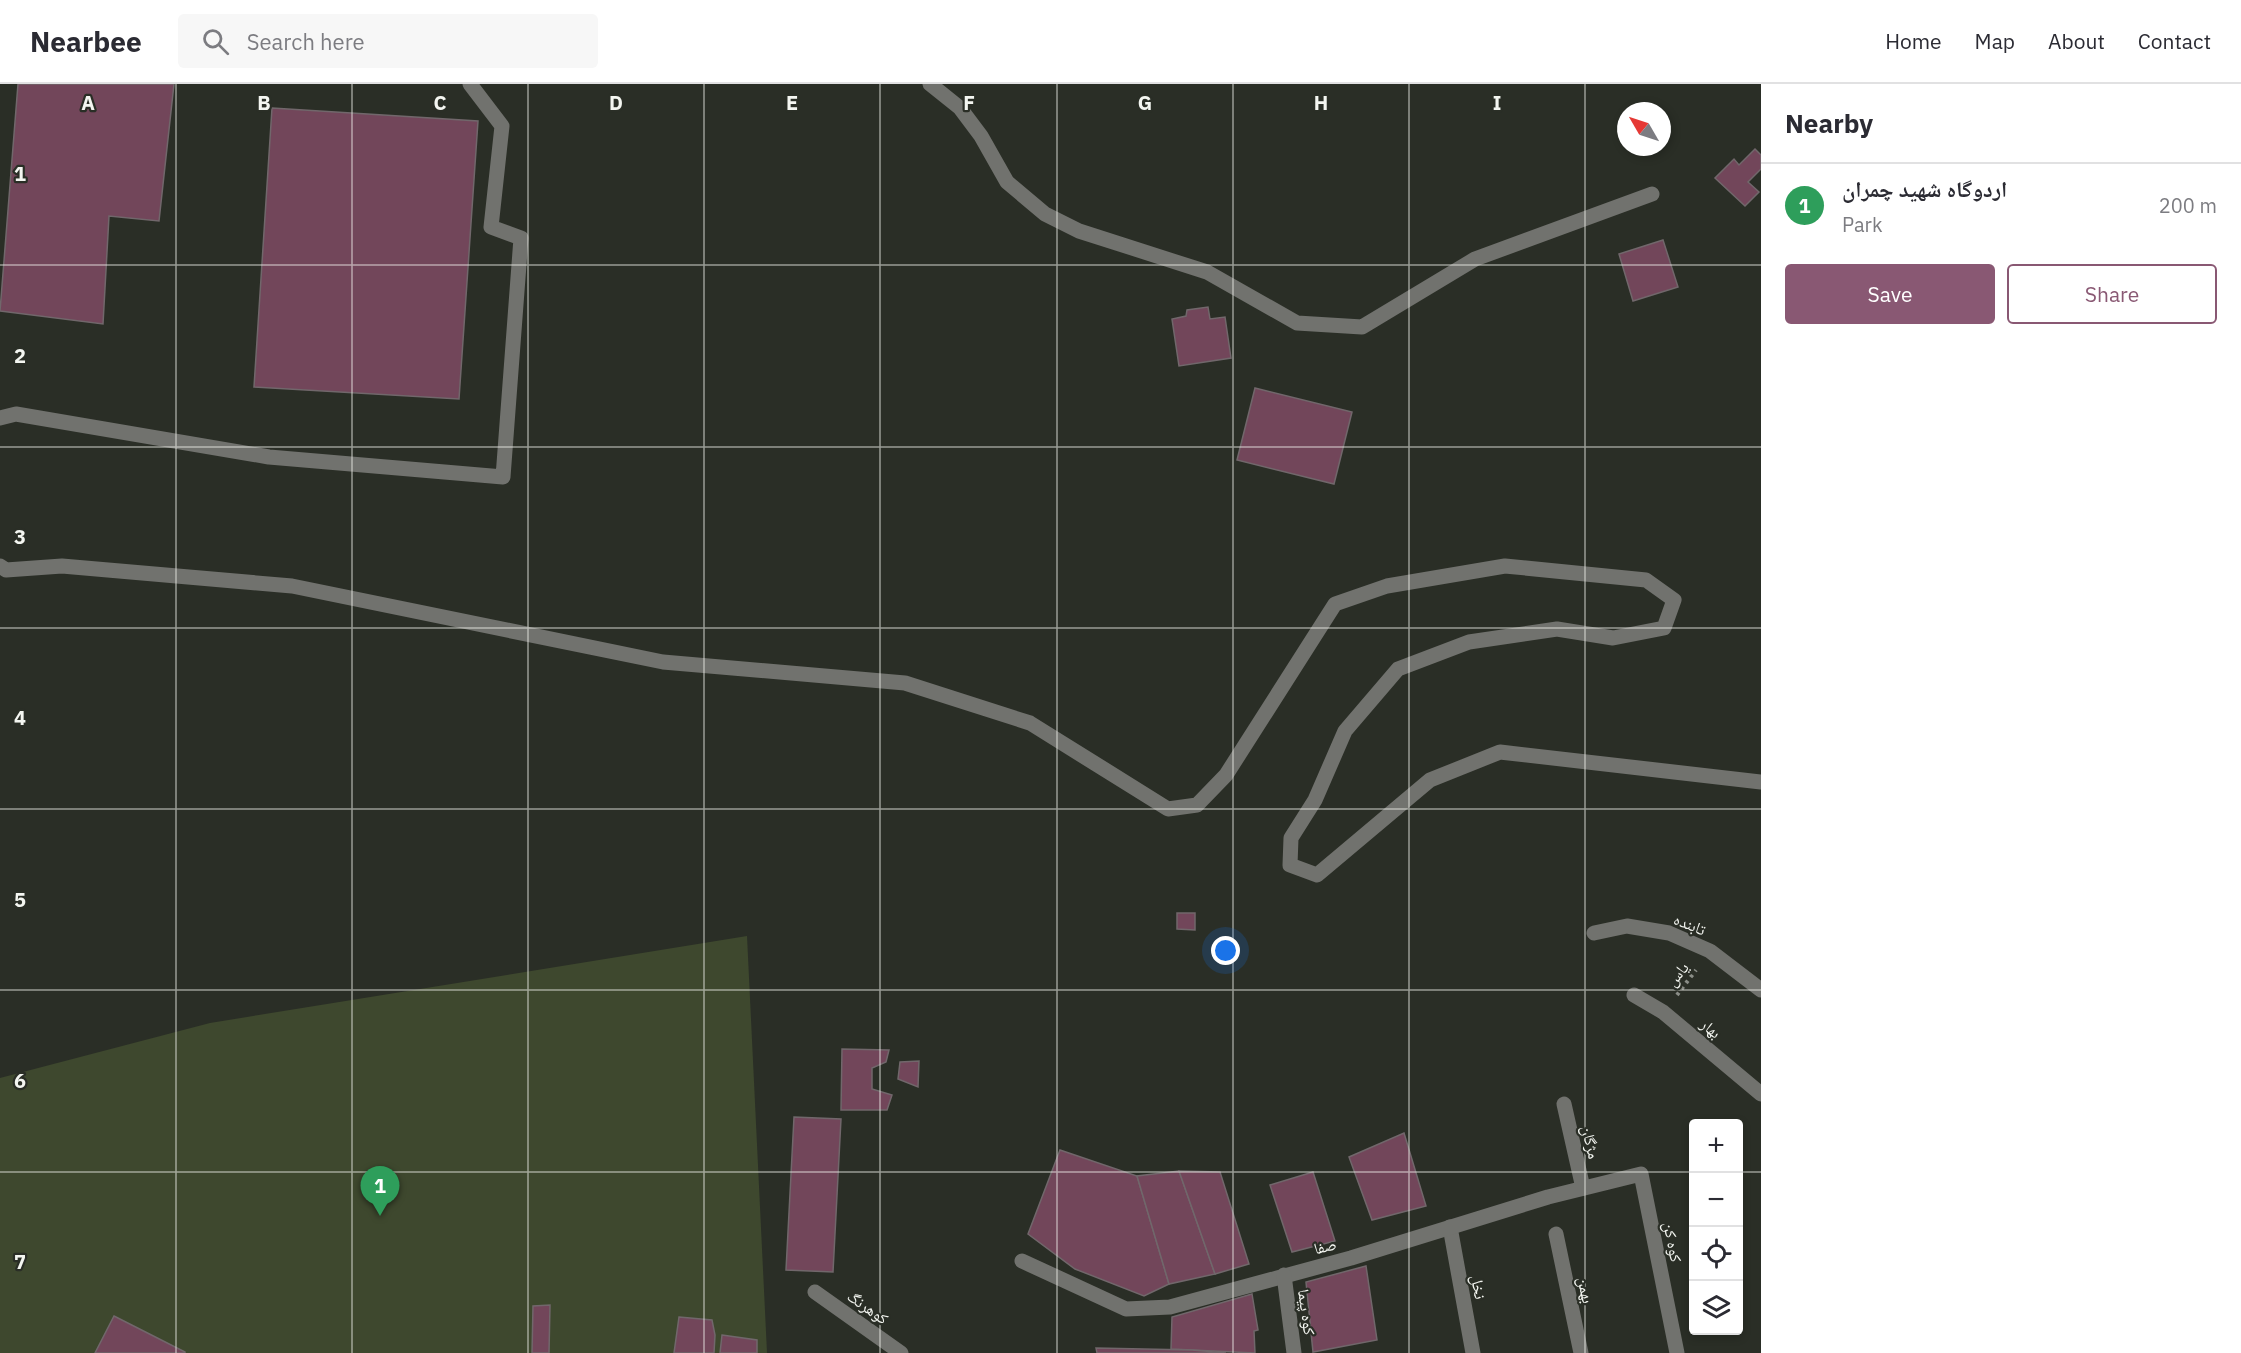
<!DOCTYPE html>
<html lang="en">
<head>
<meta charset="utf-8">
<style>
  body { margin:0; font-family:"IBM Plex Sans","Noto Naskh Arabic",sans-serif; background:#f7f7f7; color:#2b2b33 }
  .controls { position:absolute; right:18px; bottom:18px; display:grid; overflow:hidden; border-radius:6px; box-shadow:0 3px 9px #0003 }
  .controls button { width:54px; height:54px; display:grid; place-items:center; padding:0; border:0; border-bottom:2px solid #e1e1e2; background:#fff; color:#2b2b33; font:30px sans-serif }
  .compass { position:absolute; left:1617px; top:18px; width:54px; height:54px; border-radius:50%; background:#fff; box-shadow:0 3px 9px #0003; rotate:309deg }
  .you { position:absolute; left:1226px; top:867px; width:21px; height:21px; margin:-15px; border:4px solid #fff; border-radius:50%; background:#1a73e8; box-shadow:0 0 0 9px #1a73e833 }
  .badge { display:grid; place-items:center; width:39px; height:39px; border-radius:50%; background:#895873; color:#fff; font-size:20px; font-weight:700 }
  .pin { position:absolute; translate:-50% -50px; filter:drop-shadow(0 2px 3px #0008) }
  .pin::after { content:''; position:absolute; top:32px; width:21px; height:18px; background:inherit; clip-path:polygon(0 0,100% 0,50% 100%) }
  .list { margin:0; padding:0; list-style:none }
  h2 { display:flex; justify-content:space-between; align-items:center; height:78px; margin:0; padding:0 24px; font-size:26px }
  h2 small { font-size:20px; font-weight:400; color:#7c7c81 }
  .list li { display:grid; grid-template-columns:39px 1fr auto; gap:18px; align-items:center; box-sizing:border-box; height:84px; padding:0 24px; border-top:2px solid #e1e1e2 }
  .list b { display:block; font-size:22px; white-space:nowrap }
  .list p { margin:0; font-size:20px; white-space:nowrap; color:#7c7c81 }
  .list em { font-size:20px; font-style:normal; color:#7c7c81 }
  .actions { display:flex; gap:12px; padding:18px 24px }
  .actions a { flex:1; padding:14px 0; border:2px solid #895873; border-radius:6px; text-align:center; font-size:21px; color:#895873 }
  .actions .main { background:#895873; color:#fff }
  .icon { flex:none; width:33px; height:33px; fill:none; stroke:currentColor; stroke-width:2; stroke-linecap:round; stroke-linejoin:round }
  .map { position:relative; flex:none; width:1761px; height:1269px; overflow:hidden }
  header { display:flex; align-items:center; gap:36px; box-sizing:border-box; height:84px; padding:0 30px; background:#fff; border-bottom:2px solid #e1e1e2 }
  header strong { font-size:28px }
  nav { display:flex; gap:33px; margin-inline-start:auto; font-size:21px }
  .search { width:420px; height:54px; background:#f7f7f7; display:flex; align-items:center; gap:15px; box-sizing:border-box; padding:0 21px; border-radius:6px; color:#7c7c81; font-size:22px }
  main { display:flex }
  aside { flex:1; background:#fff }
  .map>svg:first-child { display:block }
</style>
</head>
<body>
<header>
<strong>Nearbee</strong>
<div class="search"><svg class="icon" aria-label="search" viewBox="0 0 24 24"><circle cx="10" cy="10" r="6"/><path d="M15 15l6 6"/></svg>Search here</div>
<nav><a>Home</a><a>Map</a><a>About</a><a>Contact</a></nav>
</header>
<main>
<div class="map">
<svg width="1761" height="1269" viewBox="0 0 1761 1269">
  <rect width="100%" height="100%" fill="#2a2e26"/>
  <path fill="#3e482e" d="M747 852 767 1269H0V994L210 939Z"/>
  <g fill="#72465a" stroke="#71676b" stroke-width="1.5">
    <path d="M18 0H174L159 137 109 132 103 240 0 227Z"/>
    <path d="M272 24 478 37 459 315 254 303Z"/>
    <path d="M1755 65 1761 71V85L1748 98 1759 108 1745 122 1715 94 1734 75 1739 81Z"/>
    <path d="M1663 156 1678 203 1633 217 1619 170Z"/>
    <path d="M1208 223 1210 235 1225 233 1231 274 1179 282 1172 235 1186 232 1187 226Z"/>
    <path d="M1255 304 1352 328 1334 400 1237 376Z"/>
    <path d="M1177 829H1195V846L1177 845Z"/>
    <path d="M842 965 889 966 886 978 872 984V1005L892 1011 887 1026H841Z"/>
    <path d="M919 977 918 1003 898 995 900 978Z"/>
    <path d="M794 1033 841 1035 833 1188 786 1186Z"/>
    <path d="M1404 1049 1426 1122 1372 1136 1349 1073Z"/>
    <path d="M1060 1066 1137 1092 1169 1200 1144 1212 1075 1185 1028 1150Z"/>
    <path d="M1179 1087 1215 1190 1169 1200 1137 1092Z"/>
    <path d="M1179 1087 1220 1088 1249 1180 1215 1190Z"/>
    <path d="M1313 1088 1335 1157 1292 1168 1270 1101Z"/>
    <path d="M1366 1182 1377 1256 1313 1268 1306 1198Z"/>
    <path d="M1252 1210 1258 1246 1254 1247 1255 1269 1171 1265 1172 1233Z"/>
    <path d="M550 1221 549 1269H532L533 1222Z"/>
    <path d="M114 1232 185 1268V1269H95Z"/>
    <path d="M679 1233 712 1236 715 1251 714 1269H674Z"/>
    <path d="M722 1251 757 1256V1269H720Z"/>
    <path d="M1096 1264 1192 1266 1226 1269H1097Z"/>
  </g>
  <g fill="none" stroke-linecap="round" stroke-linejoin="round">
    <path stroke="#8a8d87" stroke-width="4" stroke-dasharray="3 4.5" stroke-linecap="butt" d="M1677 911 1696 886"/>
    <g stroke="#71726e" stroke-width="15">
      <path d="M930 0 960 24 981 52 1007 98 1045 130 1079 147 1207 188 1297 239 1362 243 1475 175 1652 110"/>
      <path d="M0 334 16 330 269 373 503 393 521 154 491 143 502 42 470 0"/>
      <path d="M0 482 6 486 62 482 292 502 663 578 905 599 1030 639 1168 725 1197 721 1226 691 1335 520 1387 502 1505 482 1646 496 1674 516 1664 544 1613 554 1557 545 1469 558 1398 585 1345 647 1315 716 1291 754 1290 781 1317 791 1430 696 1500 668 1761 698"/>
      <path d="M1594 849 1627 842 1669 849 1710 867 1761 906"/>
      <path d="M1634 911 1663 928 1761 1010"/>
      <path d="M1564 1020 1583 1104"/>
      <path d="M1450 1143 1473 1269"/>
      <path d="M1556 1150 1581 1269"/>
      <path d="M1022 1177 1126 1225 1170 1223 1351 1174 1548 1113 1641 1090 1677 1269"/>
      <path d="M1284 1191 1294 1269"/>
      <path d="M815 1208 901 1269"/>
    </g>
  </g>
  <path fill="none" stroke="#f4f6f1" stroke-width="1.5" stroke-opacity="0.55" d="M176 0V1269M352 0V1269M528 0V1269M704 0V1269M880 0V1269M1057 0V1269M1233 0V1269M1409 0V1269M1585 0V1269M0 181H1761M0 363H1761M0 544H1761M0 725H1761M0 906H1761M0 1088H1694M1738 1088H1761"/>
  <g text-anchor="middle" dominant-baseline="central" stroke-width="4.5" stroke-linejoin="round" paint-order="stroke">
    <g font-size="16" fill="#f4f6f1" stroke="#2a2e26">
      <text transform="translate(1690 840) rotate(22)">تابنده</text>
      <text transform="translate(1677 890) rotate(-52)">یاس</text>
      <text transform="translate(1711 944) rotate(40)">بهار</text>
      <text transform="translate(1591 1058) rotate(77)">مژگان</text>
      <text transform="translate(1673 1158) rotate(79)">کوه کن</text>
      <text transform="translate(1325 1162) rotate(-14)">صفا</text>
      <text transform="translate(1479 1203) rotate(80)">نخل</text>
      <text transform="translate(1586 1206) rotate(78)">بهمن</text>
      <text transform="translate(868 1223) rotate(35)">کوهرنگ</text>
      <text transform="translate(1307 1228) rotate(82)">کوه پیما</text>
    </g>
  </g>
  <g font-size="20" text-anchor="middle" font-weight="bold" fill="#f4f6f1" stroke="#2a2e26" stroke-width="4.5" stroke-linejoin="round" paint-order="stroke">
    <text x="88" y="26">A</text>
    <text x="264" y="26">B</text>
    <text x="440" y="26">C</text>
    <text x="616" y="26">D</text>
    <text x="792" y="26">E</text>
    <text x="969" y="26">F</text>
    <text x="1145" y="26">G</text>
    <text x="1321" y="26">H</text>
    <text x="1497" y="26">I</text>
    <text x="20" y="97">1</text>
    <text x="20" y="279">2</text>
    <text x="20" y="460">3</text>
    <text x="20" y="641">4</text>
    <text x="20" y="823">5</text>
    <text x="20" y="1004">6</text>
    <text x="20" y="1185">7</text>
  </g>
</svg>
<div class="controls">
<button>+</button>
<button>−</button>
<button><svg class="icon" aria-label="locate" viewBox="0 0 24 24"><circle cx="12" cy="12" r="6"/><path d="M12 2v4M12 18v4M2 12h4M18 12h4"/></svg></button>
<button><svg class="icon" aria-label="layers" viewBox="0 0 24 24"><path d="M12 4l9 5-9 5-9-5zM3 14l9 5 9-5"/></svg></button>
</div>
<svg class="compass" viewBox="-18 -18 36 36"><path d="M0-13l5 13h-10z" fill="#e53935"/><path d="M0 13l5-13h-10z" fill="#7c7c81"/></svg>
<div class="you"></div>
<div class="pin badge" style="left:380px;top:1132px;background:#2e9e5b">1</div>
</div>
<aside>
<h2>Nearby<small></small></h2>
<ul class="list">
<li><span class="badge" style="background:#2e9e5b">1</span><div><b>اردوگاه شهید چمران</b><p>Park</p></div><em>200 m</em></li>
</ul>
<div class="actions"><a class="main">Save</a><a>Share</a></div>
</aside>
</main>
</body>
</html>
